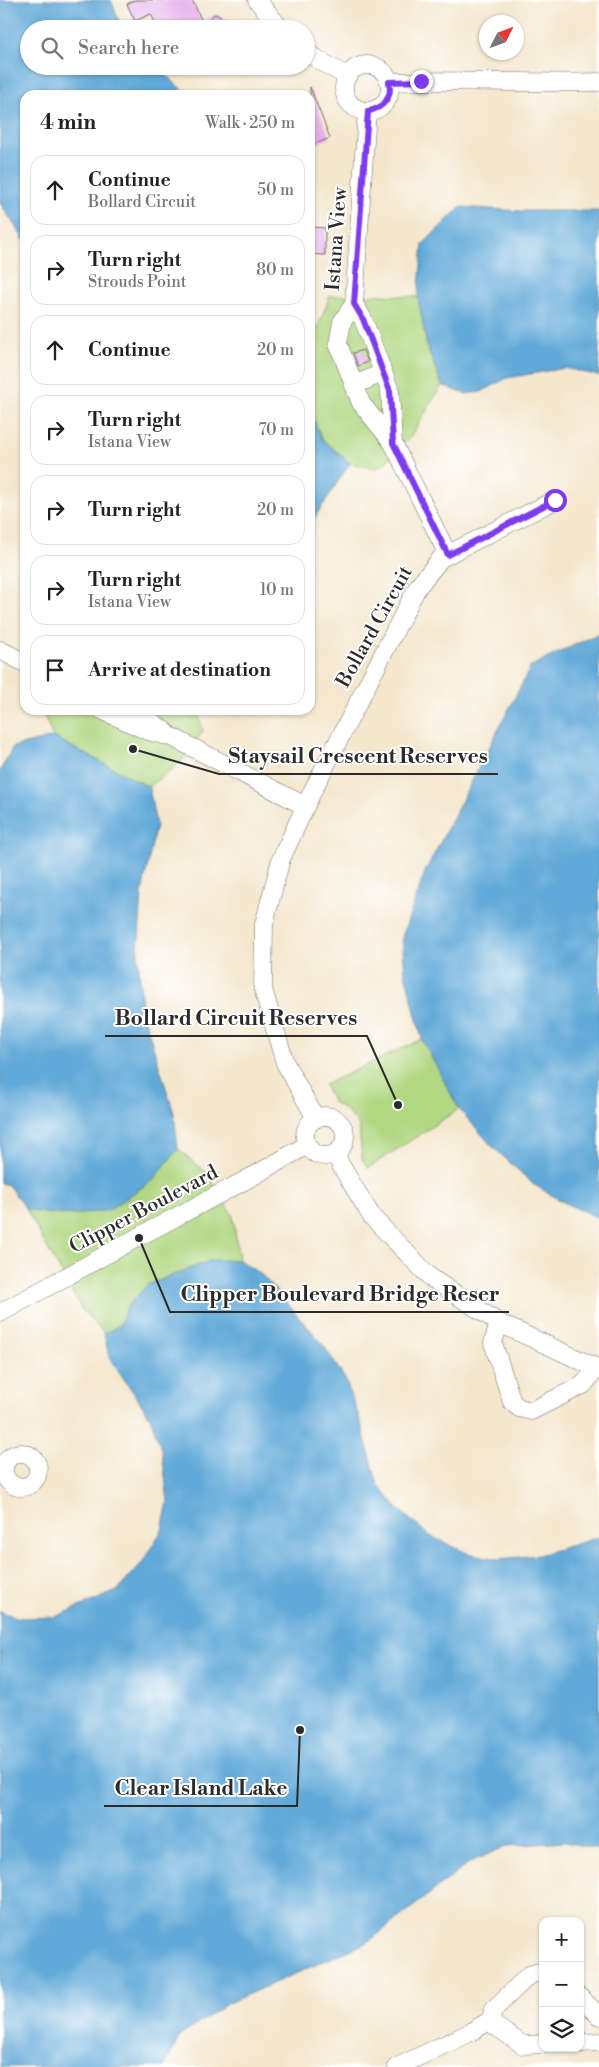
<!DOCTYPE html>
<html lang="en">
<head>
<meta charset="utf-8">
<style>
  body { margin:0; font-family:"Libre Bodoni",serif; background:#f6f6f6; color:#222 }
  .controls { position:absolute; right:15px; bottom:15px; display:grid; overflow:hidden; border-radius:10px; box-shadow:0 1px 4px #0004 }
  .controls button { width:45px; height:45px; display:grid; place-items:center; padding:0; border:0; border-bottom:1px solid #e0e0e0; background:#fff; color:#222; font:25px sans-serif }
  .compass { position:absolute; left:479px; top:15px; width:45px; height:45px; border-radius:50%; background:#fff; box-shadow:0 1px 4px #0004; rotate:48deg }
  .stop { position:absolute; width:15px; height:15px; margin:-11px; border:4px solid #7c3aed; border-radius:50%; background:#fff }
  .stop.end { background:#7c3aed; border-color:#fff; box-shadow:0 1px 5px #0008 }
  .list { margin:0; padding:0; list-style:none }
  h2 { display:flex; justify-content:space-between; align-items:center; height:65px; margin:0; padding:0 20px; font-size:21px }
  h2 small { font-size:16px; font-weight:400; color:#767676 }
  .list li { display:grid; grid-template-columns:32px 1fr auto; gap:15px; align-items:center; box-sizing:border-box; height:70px; margin:0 10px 10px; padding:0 10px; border:1px solid #e0e0e0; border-radius:15px }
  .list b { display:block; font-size:19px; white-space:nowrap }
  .list p { margin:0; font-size:16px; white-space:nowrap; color:#767676 }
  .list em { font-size:16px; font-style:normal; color:#767676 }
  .icon { flex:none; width:28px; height:28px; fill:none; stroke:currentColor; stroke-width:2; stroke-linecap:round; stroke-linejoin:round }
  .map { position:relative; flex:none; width:599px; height:2067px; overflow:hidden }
  .search { position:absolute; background:#fff; box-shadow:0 1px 4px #0004; left:20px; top:20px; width:295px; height:55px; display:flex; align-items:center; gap:12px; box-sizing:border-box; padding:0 18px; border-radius:28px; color:#767676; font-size:19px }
  .panel { position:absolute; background:#fff; box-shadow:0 1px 4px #0004; left:20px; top:90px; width:295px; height:625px; border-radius:15px }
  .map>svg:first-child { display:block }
</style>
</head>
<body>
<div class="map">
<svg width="599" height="2067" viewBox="0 0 599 2067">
  <rect width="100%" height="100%" fill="#fff"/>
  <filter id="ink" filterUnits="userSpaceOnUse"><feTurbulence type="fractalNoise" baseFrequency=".02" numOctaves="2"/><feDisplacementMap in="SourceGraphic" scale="10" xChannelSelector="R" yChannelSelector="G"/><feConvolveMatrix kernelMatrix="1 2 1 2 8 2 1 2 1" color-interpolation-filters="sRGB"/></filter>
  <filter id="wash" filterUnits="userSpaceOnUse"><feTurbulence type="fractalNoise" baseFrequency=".0096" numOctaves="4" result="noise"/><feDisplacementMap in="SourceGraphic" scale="20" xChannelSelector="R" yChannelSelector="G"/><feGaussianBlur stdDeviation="1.12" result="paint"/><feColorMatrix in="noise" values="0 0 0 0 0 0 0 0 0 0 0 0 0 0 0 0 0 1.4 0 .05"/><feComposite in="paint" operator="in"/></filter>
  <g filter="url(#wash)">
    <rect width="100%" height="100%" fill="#f4e7ce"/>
    <g fill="#b0d781" stroke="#6e8156">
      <path d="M379 295 418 297 427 346 442 385 411 436 384 464 374 469 350 463 322 439 310 412V329L317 330 330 296Z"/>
      <path d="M42 710H197L203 731 182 761 149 787 53 737Z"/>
      <path d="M422 1039 459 1109 368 1168 362 1159 359 1125 343 1108 334 1103 324 1085Z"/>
      <path d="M178 1149 207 1173 233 1216 239 1260 212 1261 148 1285 128 1306 119 1327 104 1333 82 1310 26 1209 76 1215 153 1180Z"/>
    </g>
    <g fill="#61a9d8" stroke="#466a82">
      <path d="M0 0H111L122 29H29V66H156L188 95H25V241L0 203Z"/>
      <path d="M460 207 520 211H599V376L565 368 507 378 481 392 465 394 442 385 427 346 418 297 423 244Z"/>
      <path d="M310 412 322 439 350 463 310 525Z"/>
      <path d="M599 633V1218L567 1204 533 1184 493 1147 459 1109 422 1039 405 973 402 937 425 872 531 666Z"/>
      <path d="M53 737 149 787 156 825 142 893 138 952 142 1011 174 1113 178 1149 153 1180 108 1210 76 1215 42 1213 26 1209 8 1185 0 1183V771L13 747Z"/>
      <path d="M212 1260H239L262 1275 322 1343 345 1379 359 1417 378 1485 399 1510 430 1536 467 1553 499 1559 539 1555 599 1537V1849L565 1842 506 1846 469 1863 368 1942 228 2003 180 2036 164 2067H0V1611L17 1618 55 1617 117 1591 141 1564 162 1530 168 1502 162 1451 150 1417 109 1357 104 1333 119 1326 128 1306 147 1285Z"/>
    </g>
    <g id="blocks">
      <g fill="#e4ade9">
        <path d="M135 0H192L203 23 215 14 246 29H158L151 14 135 21 127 4Z"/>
        <path d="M310 87 330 138 310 146Z"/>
        <path d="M310 227 325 228V255L310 254Z"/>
        <path d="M363 350 368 362 358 366 353 353Z"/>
      </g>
    </g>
  </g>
  <g filter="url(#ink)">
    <use href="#blocks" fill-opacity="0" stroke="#716d64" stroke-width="1"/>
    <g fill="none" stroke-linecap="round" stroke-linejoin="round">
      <defs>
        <g id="minor">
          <path d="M257 0 281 29"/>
          <path d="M306 52 327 65 347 76"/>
          <circle cx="367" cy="88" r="23"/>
          <path d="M389 82C459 79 529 84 599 82"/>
          <path d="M367 111 354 304 342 322 338 344 346 364 361 403 393 443 448 555"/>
          <path d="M354 304 363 319 390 391 393 443"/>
          <path d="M354 385 383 373"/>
          <path d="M0 650 25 663"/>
          <path d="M102 710 148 731 172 737 305 806"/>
          <path d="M136 710 166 732"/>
          <circle cx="325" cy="1136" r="20"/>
          <path d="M316 1119 285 1063 263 989 264 924 281 859 313 790 417 588 441 558 555 500"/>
          <path d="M336 1153 340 1164 372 1217 431 1278 499 1323 599 1369"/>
          <path d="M0 1313 140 1236 257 1174 307 1145"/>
          <path d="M499 1323 493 1343 512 1402 519 1408 531 1411 583 1385 597 1368"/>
          <circle cx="21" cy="1470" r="17"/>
          <path d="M543 1971 529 1975 493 2010 491 2020 495 2026 523 2045 543 2044"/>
          <path d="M580 1997 599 2016"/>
          <path d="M580 2043 599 2042"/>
          <path d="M397 2067 467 2034 491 2020"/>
        </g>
      </defs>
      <use href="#minor" stroke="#716d64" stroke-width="19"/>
      <use href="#minor" stroke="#fff" stroke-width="18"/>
    </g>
  </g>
  <g fill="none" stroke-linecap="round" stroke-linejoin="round" filter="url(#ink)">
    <path stroke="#7c3aed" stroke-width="6" d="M421 81 389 82C393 98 382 109 368 111L354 304 363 319 390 391 393 443 448 555 555 500"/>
  </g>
  <g text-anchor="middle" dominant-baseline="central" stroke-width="4" stroke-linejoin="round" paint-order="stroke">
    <g font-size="20" fill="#2b2b2b" stroke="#fff">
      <text transform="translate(337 239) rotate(-86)">Istana View</text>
      <text transform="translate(375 627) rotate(-61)">Bollard Circuit</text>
      <text transform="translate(144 1210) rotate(-28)">Clipper Boulevard</text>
    </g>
  </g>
  <path fill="none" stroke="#2b2b2b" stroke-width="2" d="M133 749L219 774H498M398 1105L367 1036H105M139 1238L170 1312H509M300 1730L297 1806H104"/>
  <g fill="#2b2b2b" stroke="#fff" stroke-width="2">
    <circle cx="133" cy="749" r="5"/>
    <circle cx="398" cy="1105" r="5"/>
    <circle cx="139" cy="1238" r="5"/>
    <circle cx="300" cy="1730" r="5"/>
  </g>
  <g font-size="21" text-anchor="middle" font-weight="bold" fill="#2b2b2b" stroke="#fff" stroke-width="4" stroke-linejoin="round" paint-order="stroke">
    <text x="358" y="763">Staysail Crescent Reserves</text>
    <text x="236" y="1025">Bollard Circuit Reserves</text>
    <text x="340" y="1301">Clipper Boulevard Bridge Reser</text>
    <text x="201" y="1795">Clear Island Lake</text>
  </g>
</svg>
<div class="controls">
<button>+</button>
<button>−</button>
<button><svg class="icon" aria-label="layers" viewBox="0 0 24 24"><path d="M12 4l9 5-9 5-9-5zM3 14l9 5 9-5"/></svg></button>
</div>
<svg class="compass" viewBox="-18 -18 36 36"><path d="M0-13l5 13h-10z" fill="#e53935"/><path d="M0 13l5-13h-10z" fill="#767676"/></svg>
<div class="stop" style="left:555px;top:500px"></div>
<div class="stop end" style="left:421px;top:81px"></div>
<div class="search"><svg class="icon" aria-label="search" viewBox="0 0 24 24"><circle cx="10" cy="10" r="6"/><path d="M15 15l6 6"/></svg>Search here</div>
<section class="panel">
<h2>4 min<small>Walk · 250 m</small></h2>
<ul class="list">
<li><svg class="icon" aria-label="ahead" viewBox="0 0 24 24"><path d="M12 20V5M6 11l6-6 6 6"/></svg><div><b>Continue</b><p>Bollard Circuit</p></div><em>50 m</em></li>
<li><svg class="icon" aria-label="right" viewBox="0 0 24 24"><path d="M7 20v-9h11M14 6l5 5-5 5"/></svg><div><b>Turn right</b><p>Strouds Point</p></div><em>80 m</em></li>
<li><svg class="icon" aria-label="ahead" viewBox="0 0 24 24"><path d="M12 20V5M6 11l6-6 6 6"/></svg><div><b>Continue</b></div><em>20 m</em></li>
<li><svg class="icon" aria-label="right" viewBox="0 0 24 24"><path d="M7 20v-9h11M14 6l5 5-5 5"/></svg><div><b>Turn right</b><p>Istana View</p></div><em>70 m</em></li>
<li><svg class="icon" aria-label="right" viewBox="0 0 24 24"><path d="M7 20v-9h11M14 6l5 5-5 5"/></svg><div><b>Turn right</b></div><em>20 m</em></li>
<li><svg class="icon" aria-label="right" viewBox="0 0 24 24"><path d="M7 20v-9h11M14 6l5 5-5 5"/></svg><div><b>Turn right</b><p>Istana View</p></div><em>10 m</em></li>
<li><svg class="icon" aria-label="arrive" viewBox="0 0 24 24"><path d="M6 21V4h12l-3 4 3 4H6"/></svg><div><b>Arrive at destination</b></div></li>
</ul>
</section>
</div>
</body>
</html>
